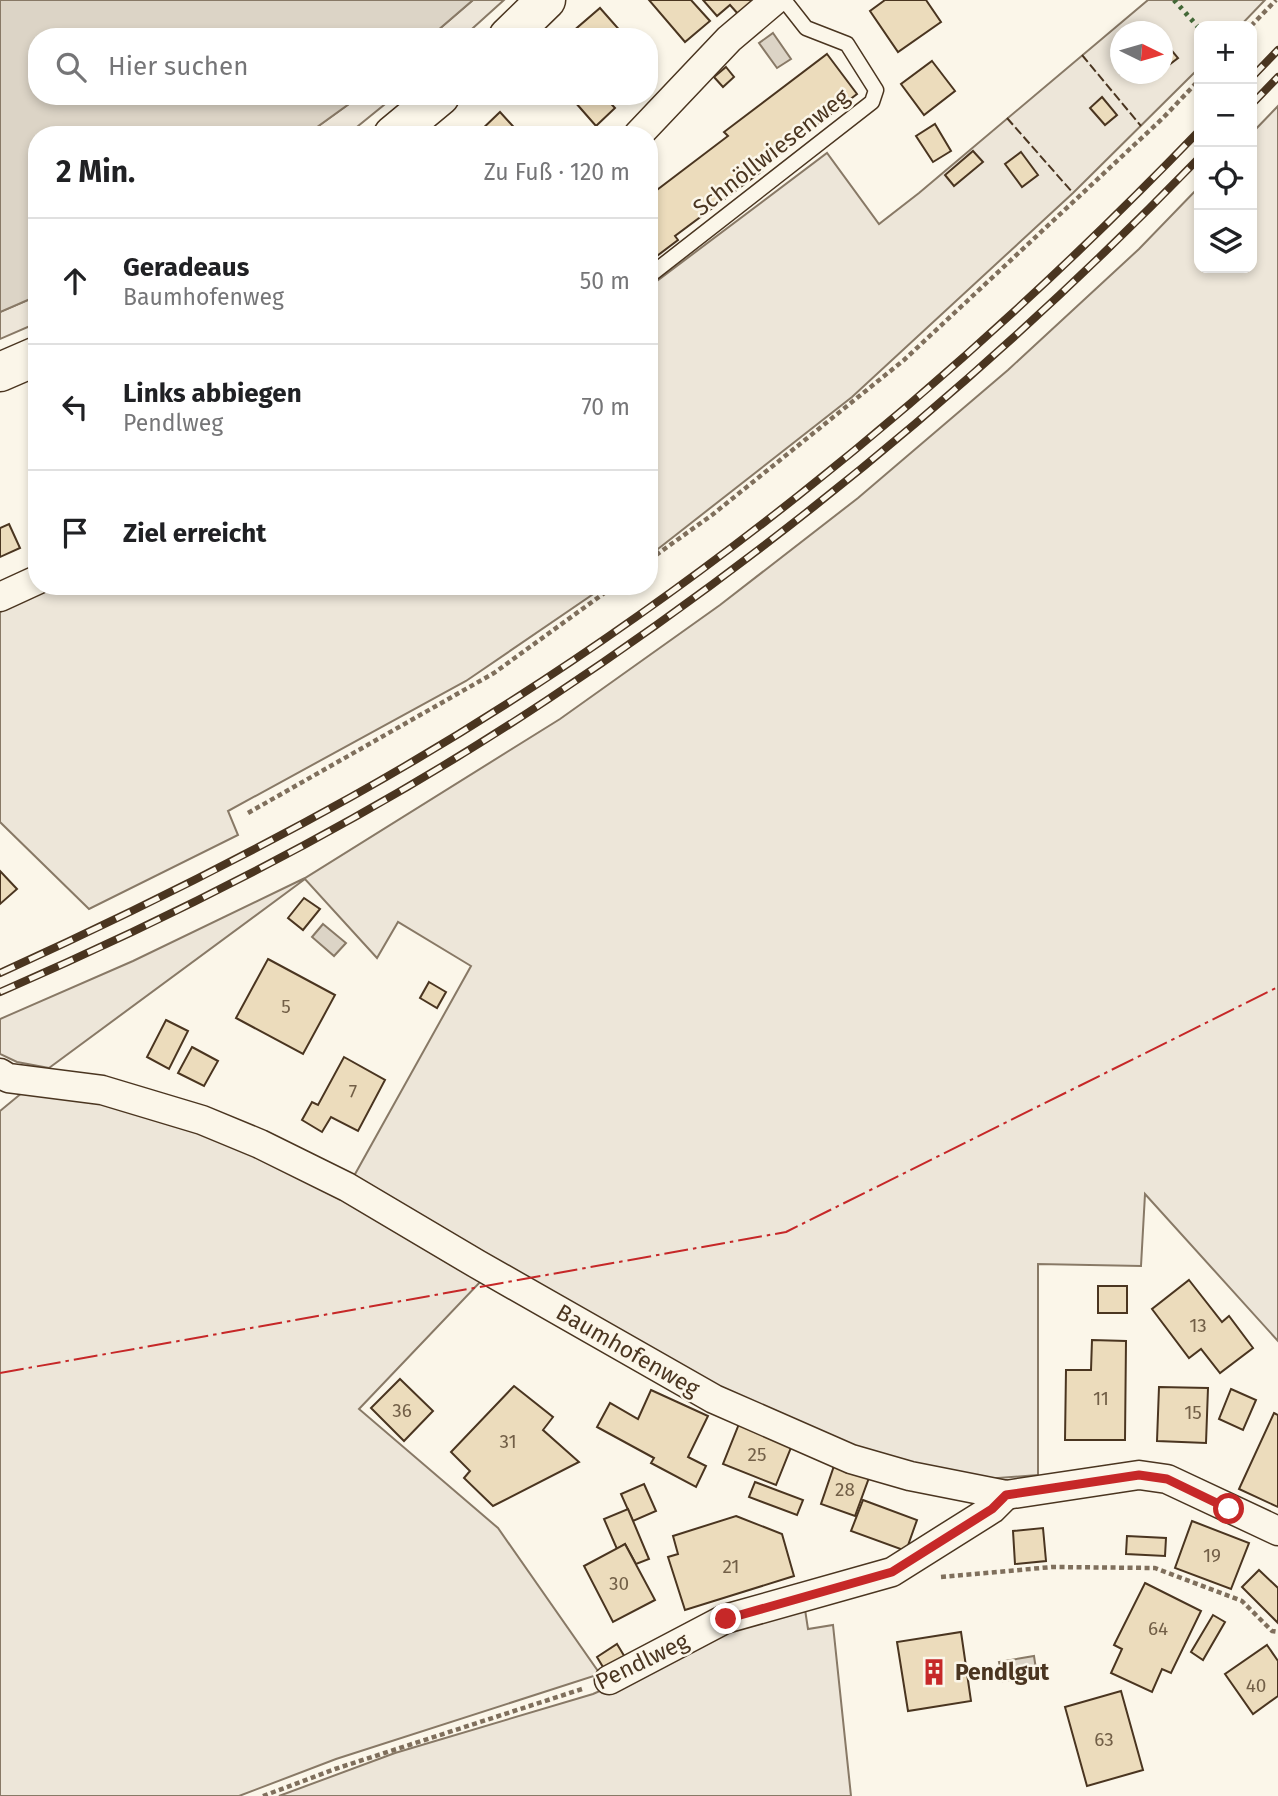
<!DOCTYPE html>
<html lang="de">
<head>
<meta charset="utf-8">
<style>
  body { margin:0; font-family:"Fira Sans",sans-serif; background:#f6f6f6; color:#202124 }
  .controls { position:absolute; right:21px; top:21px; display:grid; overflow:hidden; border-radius:14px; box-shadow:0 4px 10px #0003 }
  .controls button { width:63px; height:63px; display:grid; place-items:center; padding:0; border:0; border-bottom:2px solid #e0e0e0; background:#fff; color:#202124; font:35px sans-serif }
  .compass { position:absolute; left:1110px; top:21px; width:63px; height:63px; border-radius:50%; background:#fff; box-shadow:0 4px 10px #0003; rotate:95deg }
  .stop { position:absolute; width:21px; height:21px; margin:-16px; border:5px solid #c62828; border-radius:50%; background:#fff }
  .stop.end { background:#c62828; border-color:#fff; box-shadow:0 2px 7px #0008 }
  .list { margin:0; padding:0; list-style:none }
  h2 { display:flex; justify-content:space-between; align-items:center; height:91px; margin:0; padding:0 28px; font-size:30px }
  h2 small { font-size:23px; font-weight:400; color:#757577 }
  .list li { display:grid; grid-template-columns:46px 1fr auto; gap:21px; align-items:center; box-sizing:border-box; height:126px; padding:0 28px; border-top:2px solid #e0e0e0 }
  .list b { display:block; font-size:26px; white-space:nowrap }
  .list p { margin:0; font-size:23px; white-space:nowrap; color:#757577 }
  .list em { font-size:23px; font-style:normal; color:#757577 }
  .icon { flex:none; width:38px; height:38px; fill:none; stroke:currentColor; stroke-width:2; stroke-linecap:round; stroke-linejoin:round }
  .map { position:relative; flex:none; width:1278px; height:1796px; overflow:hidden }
  .search { position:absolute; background:#fff; box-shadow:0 4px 10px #0003; left:28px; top:28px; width:630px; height:77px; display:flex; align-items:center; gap:18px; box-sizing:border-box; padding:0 24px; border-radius:28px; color:#757577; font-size:26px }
  .panel { position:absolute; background:#fff; box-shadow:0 4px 10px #0003; left:28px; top:126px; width:630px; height:469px; border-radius:28px }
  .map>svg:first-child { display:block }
</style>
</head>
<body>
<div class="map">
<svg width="1278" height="1796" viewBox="0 0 1278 1796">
  <rect width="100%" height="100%" fill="#fbf6e9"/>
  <g fill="#ede6d9" stroke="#887966" stroke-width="2" fill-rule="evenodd">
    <path d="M473 0H504L463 37H430Z"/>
    <path d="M1148 0H1265L1240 26H1199V68L1073 193 852 397 649 556V287L827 153 879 224 919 193ZM1120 32H1162V74H1120Z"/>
    <path d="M360 96H395L347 135H306Z"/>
    <path d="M1278 106V1341L1145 1194 1141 1266 1038 1264V1475L985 1479 903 1466 706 1387 354 1176 471 966 398 922 377 958 305 879 49 1068 17 1062 0 1054V1019L133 961 305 878 560 719 720 605 858 498 1008 370 1139 249 1199 187V268H1252V133Z"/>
    <path d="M37 296V323L0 339V312Z"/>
    <path d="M55 586H605L466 681 228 811 238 835 89 909 0 822V612Z"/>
    <path d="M23 1092 97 1102 205 1129 304 1176 483 1279 359 1409 498 1528 600 1674 336 1759 239 1796H0V1111Z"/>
    <path d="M804 1603 808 1629 833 1625 851 1796H279L395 1753 593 1694 636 1675 730 1624Z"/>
  </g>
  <g fill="#dcd4c6" stroke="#887966" stroke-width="2">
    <path d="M0 0H473L430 37H37V96H360L306 135H37V296L0 312Z"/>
    <path d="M773 33 791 59 777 68 759 43Z"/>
    <path d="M323 924 346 943 334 956 312 937Z"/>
    <path d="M1034 1656 1037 1676 1003 1681 999 1662Z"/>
  </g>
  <g fill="#ecdcbc" stroke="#4a3520" stroke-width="2">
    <path d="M649 0H691L710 21 685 42Z"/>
    <path d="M703 0H756L739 15 730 5 717 16Z"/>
    <path d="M885 0H926L941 22 898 52 870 11Z"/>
    <path d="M600 8 622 33 626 30 632 37H574L571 33Z"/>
    <path d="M1162 39 1178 58 1165 68 1162 65Z"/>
    <path d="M827 54 857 94 760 168 762 171 675 236 678 240 649 262V196L728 136 724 132Z"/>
    <path d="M932 61 955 91 924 115 901 84Z"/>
    <path d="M726 67 734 77 723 87 714 77Z"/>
    <path d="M582 96H604L615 108 596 126 575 102Z"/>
    <path d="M1102 97 1117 115 1105 125 1090 108Z"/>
    <path d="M500 112 521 135H476Z"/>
    <path d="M935 124 951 151 933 162 916 136Z"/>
    <path d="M973 151 983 162 954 186 945 175Z"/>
    <path d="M1021 152 1038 175 1022 187 1005 164Z"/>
    <path d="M9 524 20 548 0 557V528Z"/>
    <path d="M0 871 17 889 0 904Z"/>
    <path d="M304 898 320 909 303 930 288 918Z"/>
    <path d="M268 959 335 995 303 1054 236 1018Z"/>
    <path d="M429 982 446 992 437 1008 420 998Z"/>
    <path d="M166 1020 188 1031 169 1069 147 1057Z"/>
    <path d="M192 1047 218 1061 204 1086 178 1073Z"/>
    <path d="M344 1057 385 1080 358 1131 331 1117 322 1132 302 1120 312 1102 318 1105Z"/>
    <path d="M1189 1280 1222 1322 1229 1316 1253 1348 1220 1373 1201 1349 1189 1358 1152 1309Z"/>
    <rect x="1098" y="1286" width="29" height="27"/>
    <path d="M1092 1340 1126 1341 1125 1440H1065L1066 1370H1091Z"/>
    <path d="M400 1379 433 1411 404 1441 371 1408Z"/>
    <path d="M514 1386 553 1417 543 1430 579 1462 493 1506 464 1478 470 1471 451 1452Z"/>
    <path d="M1159 1387 1208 1388 1206 1443 1157 1441Z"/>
    <path d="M1231 1389 1256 1400 1243 1430 1219 1419Z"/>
    <path d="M651 1390 708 1416 688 1457 706 1466 696 1487 651 1463 654 1458 597 1427 610 1403 638 1419Z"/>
    <path d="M1274 1413 1278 1415V1507L1239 1489Z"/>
    <path d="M739 1424 792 1445 776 1485 723 1464Z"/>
    <path d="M835 1463 870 1475 855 1516 821 1504Z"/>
    <path d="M755 1482 803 1500 797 1515 749 1497Z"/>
    <path d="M644 1484 656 1511 633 1521 621 1494Z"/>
    <path d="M863 1500 917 1520 906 1551 851 1531Z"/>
    <path d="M628 1509 649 1559 636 1564 625 1544 617 1549 604 1519Z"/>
    <path d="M736 1516 782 1534 794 1576 685 1610 668 1557 678 1554 673 1536Z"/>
    <path d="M1192 1521 1249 1543 1231 1589 1175 1568Z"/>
    <path d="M1043 1528 1046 1561 1015 1564 1013 1531Z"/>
    <path d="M1127 1536 1166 1538 1165 1556 1126 1554Z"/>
    <path d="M625 1544 655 1600 613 1622 584 1566Z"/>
    <path d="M1259 1570 1278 1588V1623L1242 1587Z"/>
    <path d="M1145 1583 1201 1611 1171 1673 1162 1669 1152 1692 1111 1673 1122 1649 1114 1645Z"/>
    <path d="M1213 1615 1225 1622 1203 1660 1191 1652Z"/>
    <path d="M961 1632 971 1701 908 1711 897 1642Z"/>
    <path d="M617 1644 626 1659 606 1672 597 1657Z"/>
    <path d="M1267 1645 1278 1661V1696L1253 1714 1225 1674Z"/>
    <path d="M1121 1691 1143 1770 1087 1786 1065 1707Z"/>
  </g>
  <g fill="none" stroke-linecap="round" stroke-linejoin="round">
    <defs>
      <path id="service" d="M649 276 872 102 876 90 847 44 806 28 784 0"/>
      <g id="minor">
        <path d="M638 135 729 39 775 0"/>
        <path d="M0 597 37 580"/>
        <path d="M0 1073 8 1078 102 1090 202 1120 260 1144 347 1187 477 1264 714 1399 851 1459 910 1476 1006 1495 1139 1475 1167 1479 1278 1531"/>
        <path d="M609 1680 725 1619 892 1572 992 1509 1006 1495"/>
      </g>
      <g id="primary">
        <path d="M508 37 546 0"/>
        <path d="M393 135 440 96"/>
        <path d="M0 372 37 356"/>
      </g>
    </defs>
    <use href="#service" stroke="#4a3520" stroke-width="17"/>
    <use href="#minor" stroke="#4a3520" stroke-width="31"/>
    <use href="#primary" stroke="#4a3520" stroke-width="41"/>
    <g stroke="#7f6f5c" stroke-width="4.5" stroke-dasharray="5 3.5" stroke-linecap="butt">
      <path d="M1251 26 1276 0"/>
      <path d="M649 560 712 515 904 360 1163 118 1199 80"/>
      <path d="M248 813 494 673 614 586"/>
      <path d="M941 1577 1052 1567 1155 1568 1242 1601 1272 1631 1278 1632"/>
      <path d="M263 1796 335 1769 582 1689"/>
    </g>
    <use href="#service" stroke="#fbf6e9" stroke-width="14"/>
    <use href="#minor" stroke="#fbf6e9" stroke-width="28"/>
    <use href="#primary" stroke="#fbf6e9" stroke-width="38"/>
    <defs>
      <g id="rail">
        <path d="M1252 77 1278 50"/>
        <path d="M1252 104 1278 77"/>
        <path d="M0 973C119 919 236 861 351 797 664 622 950 389 1199 131"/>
        <path d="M0 992C189 910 375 814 547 700 783 544 1002 361 1199 158"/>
      </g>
    </defs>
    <use href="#rail" stroke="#4a3520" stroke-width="8"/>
    <use href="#rail" stroke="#fbf6e9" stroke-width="5" stroke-dasharray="16" stroke-linecap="butt"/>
    <path stroke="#436837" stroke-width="5" stroke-dasharray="3.5 5" stroke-linecap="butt" d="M1174 0 1199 28"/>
    <g stroke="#4a3520" stroke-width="2" stroke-dasharray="9 3.5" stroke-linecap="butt">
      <path d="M1082 55 1141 126"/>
      <path d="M1007 118 1073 193"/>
    </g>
    <path stroke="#c62828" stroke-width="2" stroke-dasharray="24 5 3.5 5" stroke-linecap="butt" d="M0 1373 786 1232 1278 987"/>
  </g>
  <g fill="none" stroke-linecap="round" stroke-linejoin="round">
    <path stroke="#c62828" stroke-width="9" d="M726 1619 892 1572 992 1509 1006 1495 1139 1475 1167 1479 1229 1509"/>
  </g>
  <defs>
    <symbol id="building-bare" viewBox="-9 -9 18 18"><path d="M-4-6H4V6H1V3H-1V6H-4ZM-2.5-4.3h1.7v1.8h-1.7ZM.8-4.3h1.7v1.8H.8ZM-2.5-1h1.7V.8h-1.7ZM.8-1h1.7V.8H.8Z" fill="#c62828" stroke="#fbf6e9" stroke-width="2.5" paint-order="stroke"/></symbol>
  </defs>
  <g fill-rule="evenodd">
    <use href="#building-bare" x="915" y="1653" width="38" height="38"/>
  </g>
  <g text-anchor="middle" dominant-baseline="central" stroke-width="5" stroke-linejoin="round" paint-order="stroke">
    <g font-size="19" fill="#725f47">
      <text x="286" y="1006">5</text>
      <text x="353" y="1091">7</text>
      <text x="1198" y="1325">13</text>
      <text x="1101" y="1398">11</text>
      <text x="402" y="1410">36</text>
      <text x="1193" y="1412">15</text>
      <text x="508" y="1441">31</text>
      <text x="757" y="1454">25</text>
      <text x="845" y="1489">28</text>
      <text x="1212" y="1555">19</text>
      <text x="731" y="1566">21</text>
      <text x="619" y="1583">30</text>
      <text x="1158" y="1628">64</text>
      <text x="1256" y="1685">40</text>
      <text x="1104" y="1739">63</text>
    </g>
    <g font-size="23" fill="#4a3520" stroke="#fbf6e9">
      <text transform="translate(771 152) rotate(-38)">Schnöllwiesenweg</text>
      <text transform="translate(628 1350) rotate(30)">Baumhofenweg</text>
      <text transform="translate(642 1661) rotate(-26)">Pendlweg</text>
    </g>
    <g font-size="23" font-weight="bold" fill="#4a3520" stroke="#fbf6e9" text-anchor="start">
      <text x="955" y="1672">Pendlgut</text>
    </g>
  </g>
</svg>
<div class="controls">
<button>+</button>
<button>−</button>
<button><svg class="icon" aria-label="locate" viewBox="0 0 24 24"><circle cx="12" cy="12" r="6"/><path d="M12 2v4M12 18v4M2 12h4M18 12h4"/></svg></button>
<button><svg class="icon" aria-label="layers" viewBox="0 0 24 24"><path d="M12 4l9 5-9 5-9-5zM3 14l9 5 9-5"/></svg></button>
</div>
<svg class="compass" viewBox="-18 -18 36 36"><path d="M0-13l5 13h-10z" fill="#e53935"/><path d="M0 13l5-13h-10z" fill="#757577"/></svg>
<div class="stop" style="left:1229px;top:1509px"></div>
<div class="stop end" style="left:726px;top:1619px"></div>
<div class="search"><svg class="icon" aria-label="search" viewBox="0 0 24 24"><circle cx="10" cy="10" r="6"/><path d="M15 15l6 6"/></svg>Hier suchen</div>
<section class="panel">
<h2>2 Min.<small>Zu Fuß · 120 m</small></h2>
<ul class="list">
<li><svg class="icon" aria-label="ahead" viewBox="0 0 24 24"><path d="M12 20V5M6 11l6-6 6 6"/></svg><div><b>Geradeaus</b><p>Baumhofenweg</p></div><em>50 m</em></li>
<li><svg class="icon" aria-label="left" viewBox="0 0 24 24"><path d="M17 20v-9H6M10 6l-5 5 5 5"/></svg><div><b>Links abbiegen</b><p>Pendlweg</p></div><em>70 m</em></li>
<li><svg class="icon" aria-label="arrive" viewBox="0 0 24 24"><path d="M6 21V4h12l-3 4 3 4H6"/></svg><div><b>Ziel erreicht</b></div></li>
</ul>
</section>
</div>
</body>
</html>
